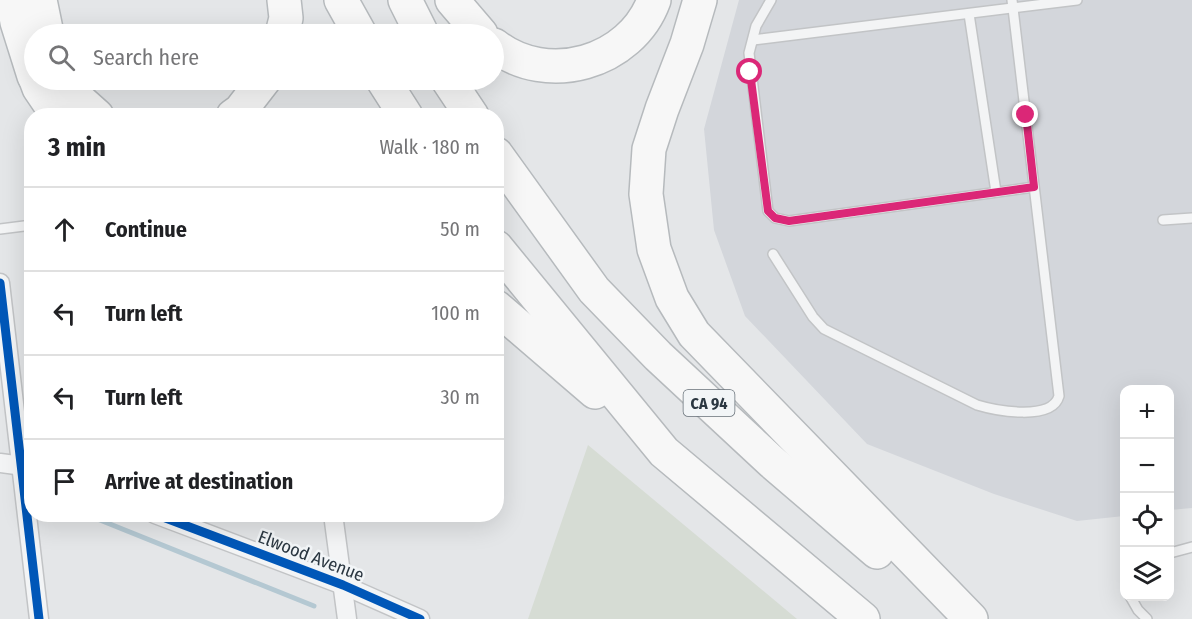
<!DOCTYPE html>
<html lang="en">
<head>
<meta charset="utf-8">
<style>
  body { margin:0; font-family:"Fira Sans Condensed",sans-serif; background:#f2f2f2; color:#202124 }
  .controls { position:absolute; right:18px; bottom:18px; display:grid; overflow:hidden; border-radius:12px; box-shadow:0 6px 24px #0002 }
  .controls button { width:54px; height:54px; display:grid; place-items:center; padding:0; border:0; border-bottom:2px solid #e0e0e0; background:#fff; color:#202124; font:30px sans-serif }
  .stop { position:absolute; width:18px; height:18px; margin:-14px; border:4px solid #db2777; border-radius:50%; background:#fff }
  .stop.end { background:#db2777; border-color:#fff; box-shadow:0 2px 6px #0008 }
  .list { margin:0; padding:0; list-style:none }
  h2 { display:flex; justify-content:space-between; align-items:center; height:78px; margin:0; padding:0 24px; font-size:26px }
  h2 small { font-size:20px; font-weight:400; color:#757577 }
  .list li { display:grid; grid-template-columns:39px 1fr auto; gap:18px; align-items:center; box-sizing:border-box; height:84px; padding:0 24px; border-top:2px solid #e0e0e0 }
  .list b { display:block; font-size:22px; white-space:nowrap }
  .list em { font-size:20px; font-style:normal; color:#757577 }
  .icon { flex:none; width:33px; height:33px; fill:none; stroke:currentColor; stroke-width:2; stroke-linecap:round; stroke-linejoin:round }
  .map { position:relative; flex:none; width:1192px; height:619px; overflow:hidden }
  .search { position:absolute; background:#fff; box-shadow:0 6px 24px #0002; left:24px; top:24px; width:480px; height:66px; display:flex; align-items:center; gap:15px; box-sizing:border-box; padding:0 21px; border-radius:33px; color:#757577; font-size:22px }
  .panel { position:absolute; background:#fff; box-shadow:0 6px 24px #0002; left:24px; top:108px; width:480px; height:414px; border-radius:24px }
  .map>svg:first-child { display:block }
</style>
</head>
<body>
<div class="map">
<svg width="1192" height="619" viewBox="0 0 1192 619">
  <rect width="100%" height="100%" fill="#e4e6e8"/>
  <path fill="#d3d6db" d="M739 0H1192V508L1170 510V390H1124V516L1077 521 994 494 867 444 745 316 714 230 704 129Z"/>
  <path fill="#d6dcd4" d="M588 445 797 619H528Z"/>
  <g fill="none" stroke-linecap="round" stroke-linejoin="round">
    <path stroke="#b4c8d2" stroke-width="5" d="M85 514 314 606"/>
    <defs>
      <g id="service">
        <path d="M771 0 756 26 749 53 768 211 775 218 789 221 1034 187"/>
        <path d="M969 14 996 192"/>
        <path d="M753 40 1077 0"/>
        <path d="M1163 220 1192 218"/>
        <path d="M0 229 32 225"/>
        <path d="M773 254 813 317 824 329 977 405C997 411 1052 421 1059 396L1012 0"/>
        <path d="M1170 553 1192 547"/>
        <path d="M1130 596 1138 610 1147 619"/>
      </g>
      <g id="minor">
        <path d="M0 283 39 619"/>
        <path d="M0 463 31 467"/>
        <path d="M155 514 343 585 420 619"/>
        <path d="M333 514 347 619"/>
      </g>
      <g id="motorway">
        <path d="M13 0 17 22 34 76"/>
        <path d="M40 0 47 34"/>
        <path d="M341 0 360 34"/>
        <path d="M405 0 422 34"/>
        <path d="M452 0 481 34"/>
        <path d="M700 0 687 44 662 109 649 149 646 194 654 249 672 298 694 334 971 619"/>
        <path d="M282 34 286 18 284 0"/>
        <path d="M494 45C547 87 631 63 654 0"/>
        <path d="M36 80 39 88 58 116"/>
        <path d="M67 80 78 99 97 116"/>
        <path d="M383 80 406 116"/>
        <path d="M448 80 472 116"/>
        <path d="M233 116 240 111 264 80"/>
        <path d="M496 154 594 290 658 356 772 462 877 552"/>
        <path d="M496 247 664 452 863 619"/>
        <path d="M496 307 595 392"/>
      </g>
    </defs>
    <use href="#service" stroke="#c2c4c6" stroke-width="12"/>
    <use href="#minor" stroke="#c2c4c6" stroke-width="21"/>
    <use href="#motorway" stroke="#b6babd" stroke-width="36"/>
    <use href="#service" stroke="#f3f4f5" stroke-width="9"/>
    <use href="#minor" stroke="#f3f4f5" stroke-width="18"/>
    <use href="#motorway" stroke="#f7f7f7" stroke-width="33"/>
    <defs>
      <g id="cycleway">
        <path d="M0 283 39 619"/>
        <path d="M155 514 343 585 420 619"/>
      </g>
    </defs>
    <use href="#cycleway" stroke="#f2f5f7" stroke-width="13"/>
    <use href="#cycleway" stroke="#0057b8" stroke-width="9"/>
  </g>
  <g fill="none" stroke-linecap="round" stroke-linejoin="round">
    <path stroke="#db2777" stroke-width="8" d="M750 72 768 211 775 218 789 221 1034 187 1026 115"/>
  </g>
  <g text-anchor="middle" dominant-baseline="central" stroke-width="5" stroke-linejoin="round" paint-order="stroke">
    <rect fill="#f2f5f7" stroke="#677078" stroke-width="1.5" x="683.5" y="390" width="51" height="26" rx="4.5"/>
    <g font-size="16" font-weight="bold" fill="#2b3741">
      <text x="709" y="403">CA 94</text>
    </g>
    <g font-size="18" fill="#2b3741" stroke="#f2f5f7">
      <text transform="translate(311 556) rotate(21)">Elwood Avenue</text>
    </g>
  </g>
</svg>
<div class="controls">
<button>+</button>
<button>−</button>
<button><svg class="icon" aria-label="locate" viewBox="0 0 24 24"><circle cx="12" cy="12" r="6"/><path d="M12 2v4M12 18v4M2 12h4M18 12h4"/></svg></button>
<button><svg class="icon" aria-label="layers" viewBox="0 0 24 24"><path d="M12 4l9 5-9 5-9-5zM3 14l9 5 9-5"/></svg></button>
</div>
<div class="stop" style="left:750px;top:72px"></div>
<div class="stop end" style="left:1026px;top:115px"></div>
<div class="search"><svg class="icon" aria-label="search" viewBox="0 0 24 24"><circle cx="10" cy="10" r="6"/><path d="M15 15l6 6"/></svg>Search here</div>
<section class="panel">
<h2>3 min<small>Walk · 180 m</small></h2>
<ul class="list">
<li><svg class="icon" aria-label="ahead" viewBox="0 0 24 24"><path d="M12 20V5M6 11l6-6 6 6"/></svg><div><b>Continue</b></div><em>50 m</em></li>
<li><svg class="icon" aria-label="left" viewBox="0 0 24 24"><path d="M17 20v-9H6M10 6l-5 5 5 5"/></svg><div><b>Turn left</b></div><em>100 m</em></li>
<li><svg class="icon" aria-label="left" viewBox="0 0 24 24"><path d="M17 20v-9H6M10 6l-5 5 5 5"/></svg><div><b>Turn left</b></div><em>30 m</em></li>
<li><svg class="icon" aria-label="arrive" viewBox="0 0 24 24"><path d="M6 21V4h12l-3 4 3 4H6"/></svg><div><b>Arrive at destination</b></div></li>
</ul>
</section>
</div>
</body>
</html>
